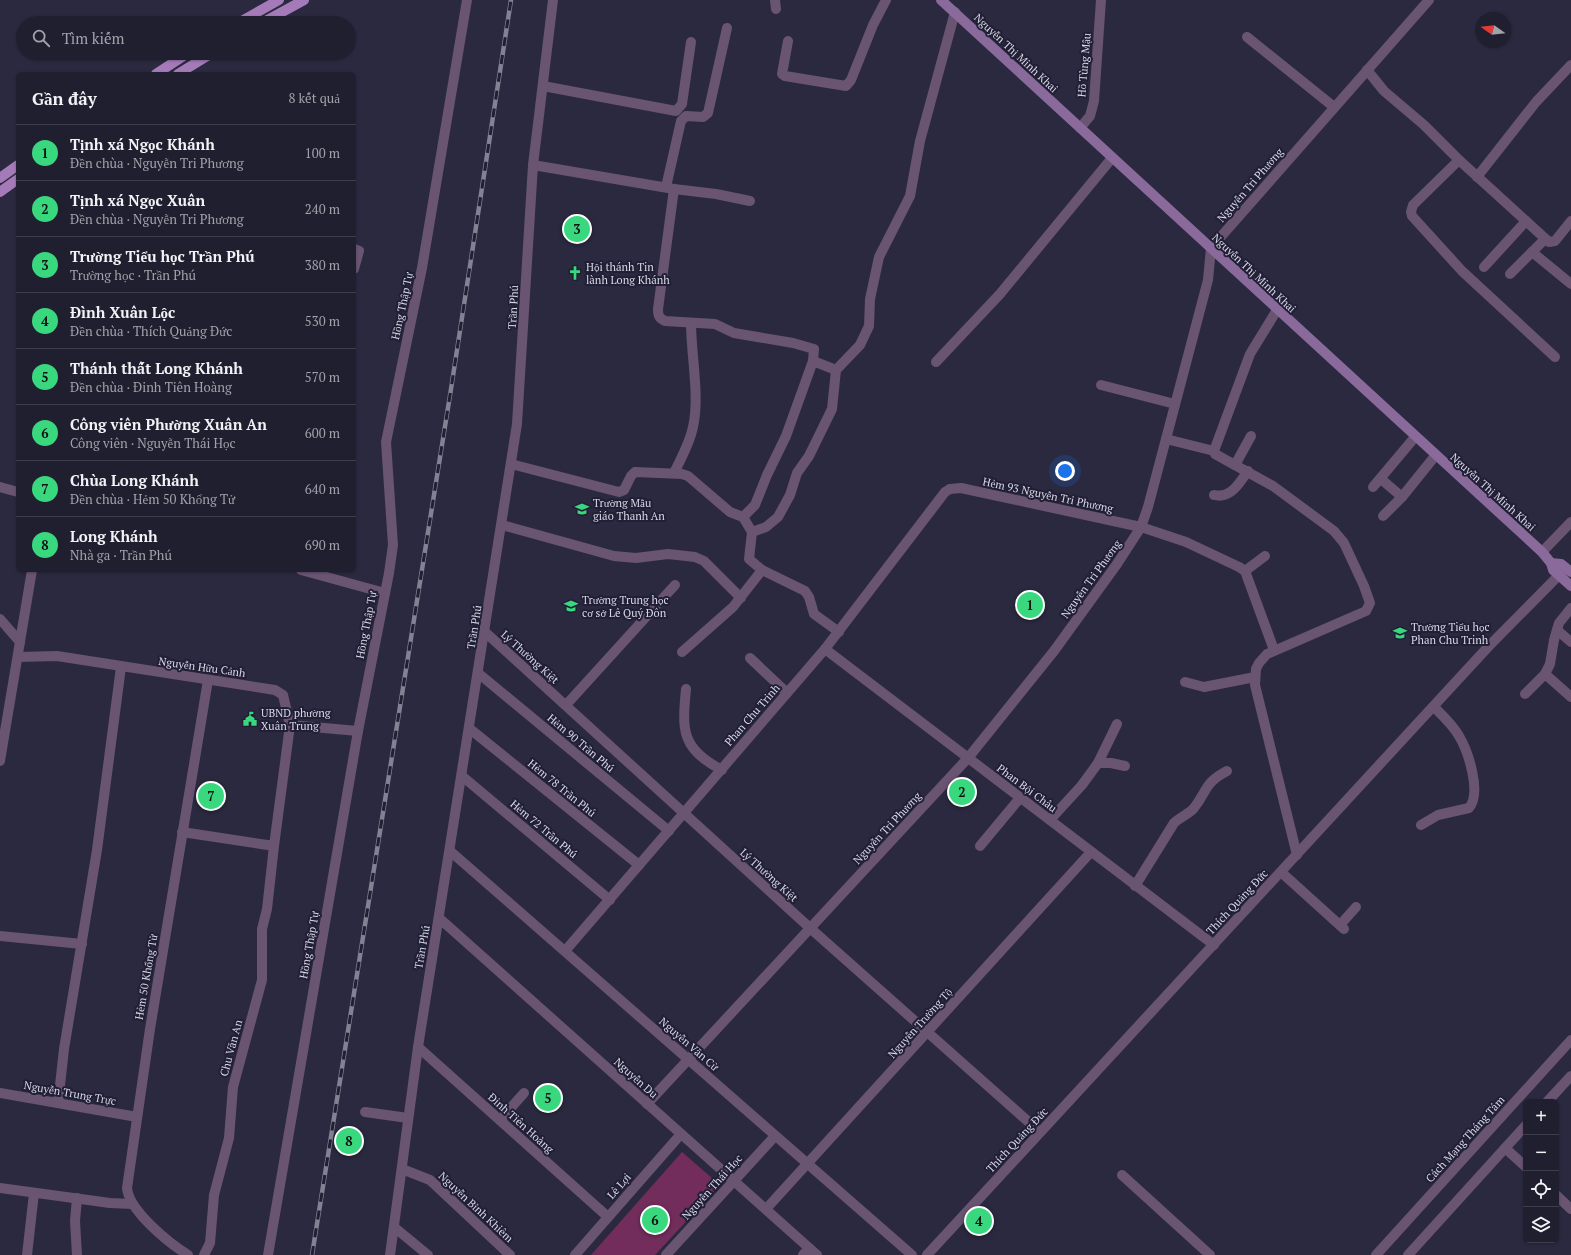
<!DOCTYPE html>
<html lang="vi">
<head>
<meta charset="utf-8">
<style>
  body { margin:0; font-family:"PT Serif",serif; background:#282737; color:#f1f3f6 }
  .controls { position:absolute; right:12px; bottom:12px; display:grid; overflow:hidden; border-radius:6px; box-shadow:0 1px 3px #0004 }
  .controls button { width:36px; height:36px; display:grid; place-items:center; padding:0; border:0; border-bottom:1px solid #3d3d4b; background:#201f2f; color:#f1f3f6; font:20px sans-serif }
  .compass { position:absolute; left:1475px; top:12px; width:36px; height:36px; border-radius:50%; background:#201f2f; box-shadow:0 1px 3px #0004; rotate:285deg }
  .you { position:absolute; left:1065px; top:471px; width:14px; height:14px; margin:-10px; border:3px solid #fff; border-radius:50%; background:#1a73e8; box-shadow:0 0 0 6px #1a73e833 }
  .badge { display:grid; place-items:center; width:26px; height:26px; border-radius:50%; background:#39d87f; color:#111; font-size:13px; font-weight:700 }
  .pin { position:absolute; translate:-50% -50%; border:2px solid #fff; box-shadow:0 1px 4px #0006 }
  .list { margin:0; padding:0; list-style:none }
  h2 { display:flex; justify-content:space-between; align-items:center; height:52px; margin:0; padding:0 16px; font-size:17px }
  h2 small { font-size:13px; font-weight:400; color:#a2a2aa }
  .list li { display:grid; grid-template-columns:26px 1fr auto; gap:12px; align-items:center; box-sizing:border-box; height:56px; padding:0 16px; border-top:1px solid #3d3d4b }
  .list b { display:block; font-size:15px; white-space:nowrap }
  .list p { margin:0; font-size:13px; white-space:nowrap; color:#a2a2aa }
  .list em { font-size:13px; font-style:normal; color:#a2a2aa }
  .icon { flex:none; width:22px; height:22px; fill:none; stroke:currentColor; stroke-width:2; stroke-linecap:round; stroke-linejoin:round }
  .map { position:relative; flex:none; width:1571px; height:1255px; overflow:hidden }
  .search { position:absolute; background:#201f2f; box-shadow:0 1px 3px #0004; left:16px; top:16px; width:340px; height:44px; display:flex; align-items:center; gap:10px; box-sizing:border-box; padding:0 14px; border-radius:22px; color:#a2a2aa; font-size:15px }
  .panel { position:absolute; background:#201f2f; box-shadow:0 1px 3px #0004; left:16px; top:72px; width:340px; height:500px; border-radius:6px }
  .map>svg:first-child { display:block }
</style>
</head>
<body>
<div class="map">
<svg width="1571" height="1255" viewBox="0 0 1571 1255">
  <rect width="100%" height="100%" fill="#2b293f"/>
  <path fill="#732d5d" d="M682 1152 720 1185 655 1255H591Z"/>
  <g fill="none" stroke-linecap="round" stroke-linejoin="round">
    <g stroke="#695472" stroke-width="10">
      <path d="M775 0 776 9"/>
      <path d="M1247 37 1334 107"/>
      <path d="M788 41 782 74 785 76 846 86 851 80 873 25 886 0"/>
      <path d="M1367 70 1384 91 1424 125 1459 160 1549 242 1555 241 1571 221"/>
      <path d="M543 86 676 111 682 104 691 42"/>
      <path d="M1080 128 1090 116 1094 101 1101 0"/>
      <path d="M1459 160 1413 205 1411 212 1412 216 1462 271 1555 357"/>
      <path d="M533 165 674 189 658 309C658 316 659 318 665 321L715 324 734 333 793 343 814 349 813 361 786 436 767 475 755 505 743 517"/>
      <path d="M1477 177 1536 102 1571 65"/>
      <path d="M666 187 681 121 686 116 703 117 708 113 727 28"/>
      <path d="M674 189 716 194 750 201"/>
      <path d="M354 249 359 251 354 269"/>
      <path d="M1532 252 1571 284"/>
      <path d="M1484 267 1526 221"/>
      <path d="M1510 274 1545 239"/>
      <path d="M1277 310 1250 354 1214 451 1215 454 1273 486 1334 531 1344 543 1364 586 1370 603 1366 611 1267 654 1259 663 1256 669 1255 685 1297 855"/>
      <path d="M813 361 836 370"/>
      <path d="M936 362 1000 294 1112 158"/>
      <path d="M1101 385 1175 404"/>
      <path d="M1166 439 1214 451"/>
      <path d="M511 464 619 492 624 490 631 476 635 472 682 474 688 476 730 512 743 517 752 532 766 527 778 517 790 495 797 473 809 456 832 409 836 370 860 345 869 326 870 299 879 257 910 196 920 141 955 12"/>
      <path d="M1235 465 1251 436"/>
      <path d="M674 473C681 458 690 443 693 427 700 396 691 355 691 323"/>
      <path d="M1381 479 1402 497"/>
      <path d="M1373 487 1415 437"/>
      <path d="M950 489 961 488 1141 527 1186 542 1239 567 1245 571 1274 650"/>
      <path d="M1214 495C1231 499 1239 483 1248 471"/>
      <path d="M1383 516 1402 497 1435 456"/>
      <path d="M502 525 614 556 636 558 668 554 695 557 704 561 741 598"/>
      <path d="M752 532 749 559 762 570 805 591 809 597 814 614 839 632"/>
      <path d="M1245 571 1265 556"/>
      <path d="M0 619 20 642"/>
      <path d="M1557 630 1571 642"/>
      <path d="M825 649 1214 945"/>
      <path d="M682 652 733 607 762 570"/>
      <path d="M18 657 57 656 275 690 283 695 290 725 358 731"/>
      <path d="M750 658 787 693"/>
      <path d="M478 673 669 831"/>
      <path d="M1545 674 1571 697"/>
      <path d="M1185 682 1204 687 1255 677"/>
      <path d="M686 689C682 730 681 749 722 770"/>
      <path d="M1525 694 1545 674 1550 664 1554 640 1559 623 1571 608"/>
      <path d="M566 705 675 585"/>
      <path d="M470 729 639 865"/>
      <path d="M1098 763H1111L1125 766"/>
      <path d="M462 776 610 900"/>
      <path d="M1050 820 1082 785 1098 763 1117 724"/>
      <path d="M1421 825 1438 815 1469 808C1482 793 1468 751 1459 736 1453 725 1443 716 1434 707"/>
      <path d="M182 832 274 846 290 725"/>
      <path d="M980 846 1020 798"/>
      <path d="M1281 872 1344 929"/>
      <path d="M1135 886 1174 823C1180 817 1189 814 1194 808 1208 790 1204 783 1227 771"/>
      <path d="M1340 925 1356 907"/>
      <path d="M0 936 82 944"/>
      <path d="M418 1047 608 1217"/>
      <path d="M58 1103 64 1049 97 850 121 667"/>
      <path d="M365 1112 408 1118"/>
      <path d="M500 1120 524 1093"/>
      <path d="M1505 1148 1526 1167"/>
      <path d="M1122 1175 1210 1255"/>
      <path d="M0 1188 110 1203 132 1204"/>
      <path d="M1556 1195 1571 1209"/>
      <path d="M77 1198 75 1221 77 1255"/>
      <path d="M766 1209 1091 852"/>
      <path d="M394 1227 428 1255"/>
      <path d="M27 1255 34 1193"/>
      <path d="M188 1255C169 1243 129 1211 127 1188L150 1029 208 680"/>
      <path d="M204 1255 210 1243 214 1195 229 1138 233 1087 262 980V929L267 909 274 846"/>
      <path d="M666 1255 775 1136"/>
      <path d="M803 1255 809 1248"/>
    </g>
    <g stroke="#695472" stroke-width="10">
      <path d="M0 487 18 492"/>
      <path d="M1542 552 1571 522"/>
      <path d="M301 570 385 593"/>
      <path d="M485 632 810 928 1040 1132"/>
      <path d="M0 761 32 570"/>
      <path d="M450 851 912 1255"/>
      <path d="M439 918 817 1255"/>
      <path d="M565 951 825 649 945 492 950 489"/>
      <path d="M0 1093 137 1117"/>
      <path d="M1547 1102 1571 1076"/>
      <path d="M647 1104 968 758 1054 651 1117 564 1141 527 1148 507 1208 280 1211 248 1429 0"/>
      <path d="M402 1169 430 1180 510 1255"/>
      <path d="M268 1255 358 731 389 573 393 545 386 442 422 268 467 0"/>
      <path d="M390 1255 418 1047 517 424 533 165 553 0"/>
      <path d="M575 1255 681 1134"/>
      <path d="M927 1255 1488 647 1565 569"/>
      <path d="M1376 1255 1571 1040"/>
      <path d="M1408 1255 1526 1125"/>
    </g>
    <g stroke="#8a6a9a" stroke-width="10">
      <path d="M941 0 1542 552 1551 563 1553 570 1571 586"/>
      <path d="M1551 563 1561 564 1571 572"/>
    </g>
    <g stroke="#a47bb8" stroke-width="10">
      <path d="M238 23 279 0"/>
      <path d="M262 23 304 0"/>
      <path d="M156 74 188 53"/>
      <path d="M178 74 212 53"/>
      <path d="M0 178 18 165"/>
      <path d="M0 192 18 179"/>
    </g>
    <defs>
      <path id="rail" d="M312 1255 451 389 511 0"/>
    </defs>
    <use href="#rail" stroke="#838294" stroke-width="4.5"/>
    <use href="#rail" stroke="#211f35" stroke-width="3" stroke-dasharray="9" stroke-linecap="butt"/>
  </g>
  <defs>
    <symbol id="church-bare" viewBox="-9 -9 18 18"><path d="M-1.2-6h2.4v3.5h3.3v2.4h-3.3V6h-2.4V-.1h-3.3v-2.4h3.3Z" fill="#39d87f" stroke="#211f35" stroke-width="2.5" paint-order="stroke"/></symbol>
    <symbol id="school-bare" viewBox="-9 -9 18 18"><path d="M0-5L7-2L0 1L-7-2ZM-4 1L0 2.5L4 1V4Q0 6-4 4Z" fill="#39d87f" stroke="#211f35" stroke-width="2.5" paint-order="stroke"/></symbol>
    <symbol id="civic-bare" viewBox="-9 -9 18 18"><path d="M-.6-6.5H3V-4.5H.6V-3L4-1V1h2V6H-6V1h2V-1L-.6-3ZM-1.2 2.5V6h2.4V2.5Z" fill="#39d87f" stroke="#211f35" stroke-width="2.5" paint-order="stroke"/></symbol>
  </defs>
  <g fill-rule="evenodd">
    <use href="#church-bare" x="565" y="263" width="20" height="20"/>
    <use href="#school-bare" x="572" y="499" width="20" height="20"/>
    <use href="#school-bare" x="561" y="596" width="20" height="20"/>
    <use href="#school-bare" x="1390" y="623" width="20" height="20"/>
    <use href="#civic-bare" x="240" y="709" width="20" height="20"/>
  </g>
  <g text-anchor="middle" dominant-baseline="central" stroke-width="4" stroke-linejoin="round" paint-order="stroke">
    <g font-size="11" fill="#d9d8e7" stroke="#211f35">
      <text transform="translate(1016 53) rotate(43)">Nguyễn Thị Minh Khai</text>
      <text transform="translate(1084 65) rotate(-85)">Hồ Tùng Mậu</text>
      <text transform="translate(1250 185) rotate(-49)">Nguyễn Tri Phương</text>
      <text transform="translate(1254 273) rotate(43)">Nguyễn Thị Minh Khai</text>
      <text transform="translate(402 306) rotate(-78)">Hồng Thập Tự</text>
      <text transform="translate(513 307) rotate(-87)">Trần Phú</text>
      <text transform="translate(1493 492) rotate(42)">Nguyễn Thị Minh Khai</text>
      <text transform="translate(1048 495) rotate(12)">Hẻm 93 Nguyễn Tri Phương</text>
      <text transform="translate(1091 579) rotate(-54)">Nguyễn Tri Phương</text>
      <text transform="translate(366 625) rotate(-79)">Hồng Thập Tự</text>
      <text transform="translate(474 627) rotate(-81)">Trần Phú</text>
      <text transform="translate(530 657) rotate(42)">Lý Thường Kiệt</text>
      <text transform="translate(202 667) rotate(8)">Nguyễn Hữu Cảnh</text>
      <text transform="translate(752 715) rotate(-49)">Phan Chu Trinh</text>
      <text transform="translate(581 743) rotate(40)">Hẻm 90 Trần Phú</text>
      <text transform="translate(562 788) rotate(39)">Hẻm 78 Trần Phú</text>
      <text transform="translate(1027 788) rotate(37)">Phan Bội Châu</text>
      <text transform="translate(887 828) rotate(-47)">Nguyễn Tri Phương</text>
      <text transform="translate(544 829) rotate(40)">Hẻm 72 Trần Phú</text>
      <text transform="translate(769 875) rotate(42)">Lý Thường Kiệt</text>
      <text transform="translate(1237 902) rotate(-47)">Thích Quảng Đức</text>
      <text transform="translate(309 945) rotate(-80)">Hồng Thập Tự</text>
      <text transform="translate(422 947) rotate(-80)">Trần Phú</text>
      <text transform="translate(146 977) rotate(-80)">Hẻm 50 Khổng Tử</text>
      <text transform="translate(920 1023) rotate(-48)">Nguyễn Trường Tộ</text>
      <text transform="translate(689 1044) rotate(41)">Nguyễn Văn Cừ</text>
      <text transform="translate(231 1048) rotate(-75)">Chu Văn An</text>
      <text transform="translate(636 1078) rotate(42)">Nguyễn Du</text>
      <text transform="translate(70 1093) rotate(10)">Nguyễn Trung Trực</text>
      <text transform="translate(521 1123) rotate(42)">Đinh Tiên Hoàng</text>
      <text transform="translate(1465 1139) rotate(-48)">Cách Mạng Tháng Tám</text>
      <text transform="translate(1017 1140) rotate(-47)">Thích Quảng Đức</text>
      <text transform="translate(619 1186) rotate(-49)">Lê Lợi</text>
      <text transform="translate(712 1187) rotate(-48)">Nguyễn Thái Học</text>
      <text transform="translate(476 1207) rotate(43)">Nguyễn Bỉnh Khiêm</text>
    </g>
    <g font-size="11" fill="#d9d8e7" stroke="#211f35" text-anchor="start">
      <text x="586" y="267">Hội thánh Tin<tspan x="586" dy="13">lành Long Khánh</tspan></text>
      <text x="593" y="503">Trường Mẫu<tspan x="593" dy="13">giáo Thanh An</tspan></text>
      <text x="582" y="600">Trường Trung học<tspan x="582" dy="13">cơ sở Lê Quý Đôn</tspan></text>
      <text x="1411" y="627">Trường Tiểu học<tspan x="1411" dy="13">Phan Chu Trinh</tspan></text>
      <text x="261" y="713">UBND phường<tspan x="261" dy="13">Xuân Trung</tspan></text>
    </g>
  </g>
</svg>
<div class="controls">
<button>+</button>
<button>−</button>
<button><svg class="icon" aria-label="locate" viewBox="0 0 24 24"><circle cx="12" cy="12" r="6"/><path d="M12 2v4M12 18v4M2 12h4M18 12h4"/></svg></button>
<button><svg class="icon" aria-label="layers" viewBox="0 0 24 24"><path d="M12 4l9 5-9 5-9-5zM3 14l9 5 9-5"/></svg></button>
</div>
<svg class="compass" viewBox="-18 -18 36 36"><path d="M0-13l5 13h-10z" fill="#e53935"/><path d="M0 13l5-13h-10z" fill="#a2a2aa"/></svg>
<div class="you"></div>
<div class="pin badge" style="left:1030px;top:605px">1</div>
<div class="pin badge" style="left:962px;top:792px">2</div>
<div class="pin badge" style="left:577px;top:229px">3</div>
<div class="pin badge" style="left:979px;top:1221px">4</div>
<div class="pin badge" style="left:548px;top:1098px">5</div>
<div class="pin badge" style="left:655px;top:1220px">6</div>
<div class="pin badge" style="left:211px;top:796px">7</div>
<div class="pin badge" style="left:349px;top:1141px">8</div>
<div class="search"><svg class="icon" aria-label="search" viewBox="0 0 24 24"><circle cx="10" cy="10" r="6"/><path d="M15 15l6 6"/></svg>Tìm kiếm</div>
<section class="panel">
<h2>Gần đây<small>8 kết quả</small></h2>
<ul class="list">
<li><span class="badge">1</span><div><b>Tịnh xá Ngọc Khánh</b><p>Đền chùa · Nguyễn Tri Phương</p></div><em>100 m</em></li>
<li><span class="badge">2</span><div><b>Tịnh xá Ngọc Xuân</b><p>Đền chùa · Nguyễn Tri Phương</p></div><em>240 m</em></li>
<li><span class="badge">3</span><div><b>Trường Tiểu học Trần Phú</b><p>Trường học · Trần Phú</p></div><em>380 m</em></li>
<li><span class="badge">4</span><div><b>Đình Xuân Lộc</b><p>Đền chùa · Thích Quảng Đức</p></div><em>530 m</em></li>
<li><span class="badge">5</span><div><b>Thánh thất Long Khánh</b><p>Đền chùa · Đinh Tiên Hoàng</p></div><em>570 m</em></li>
<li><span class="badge">6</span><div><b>Công viên Phường Xuân An</b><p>Công viên · Nguyễn Thái Học</p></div><em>600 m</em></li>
<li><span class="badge">7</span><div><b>Chùa Long Khánh</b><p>Đền chùa · Hẻm 50 Khổng Tử</p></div><em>640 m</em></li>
<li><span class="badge">8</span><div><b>Long Khánh</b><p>Nhà ga · Trần Phú</p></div><em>690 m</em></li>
</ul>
</section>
</div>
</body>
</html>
